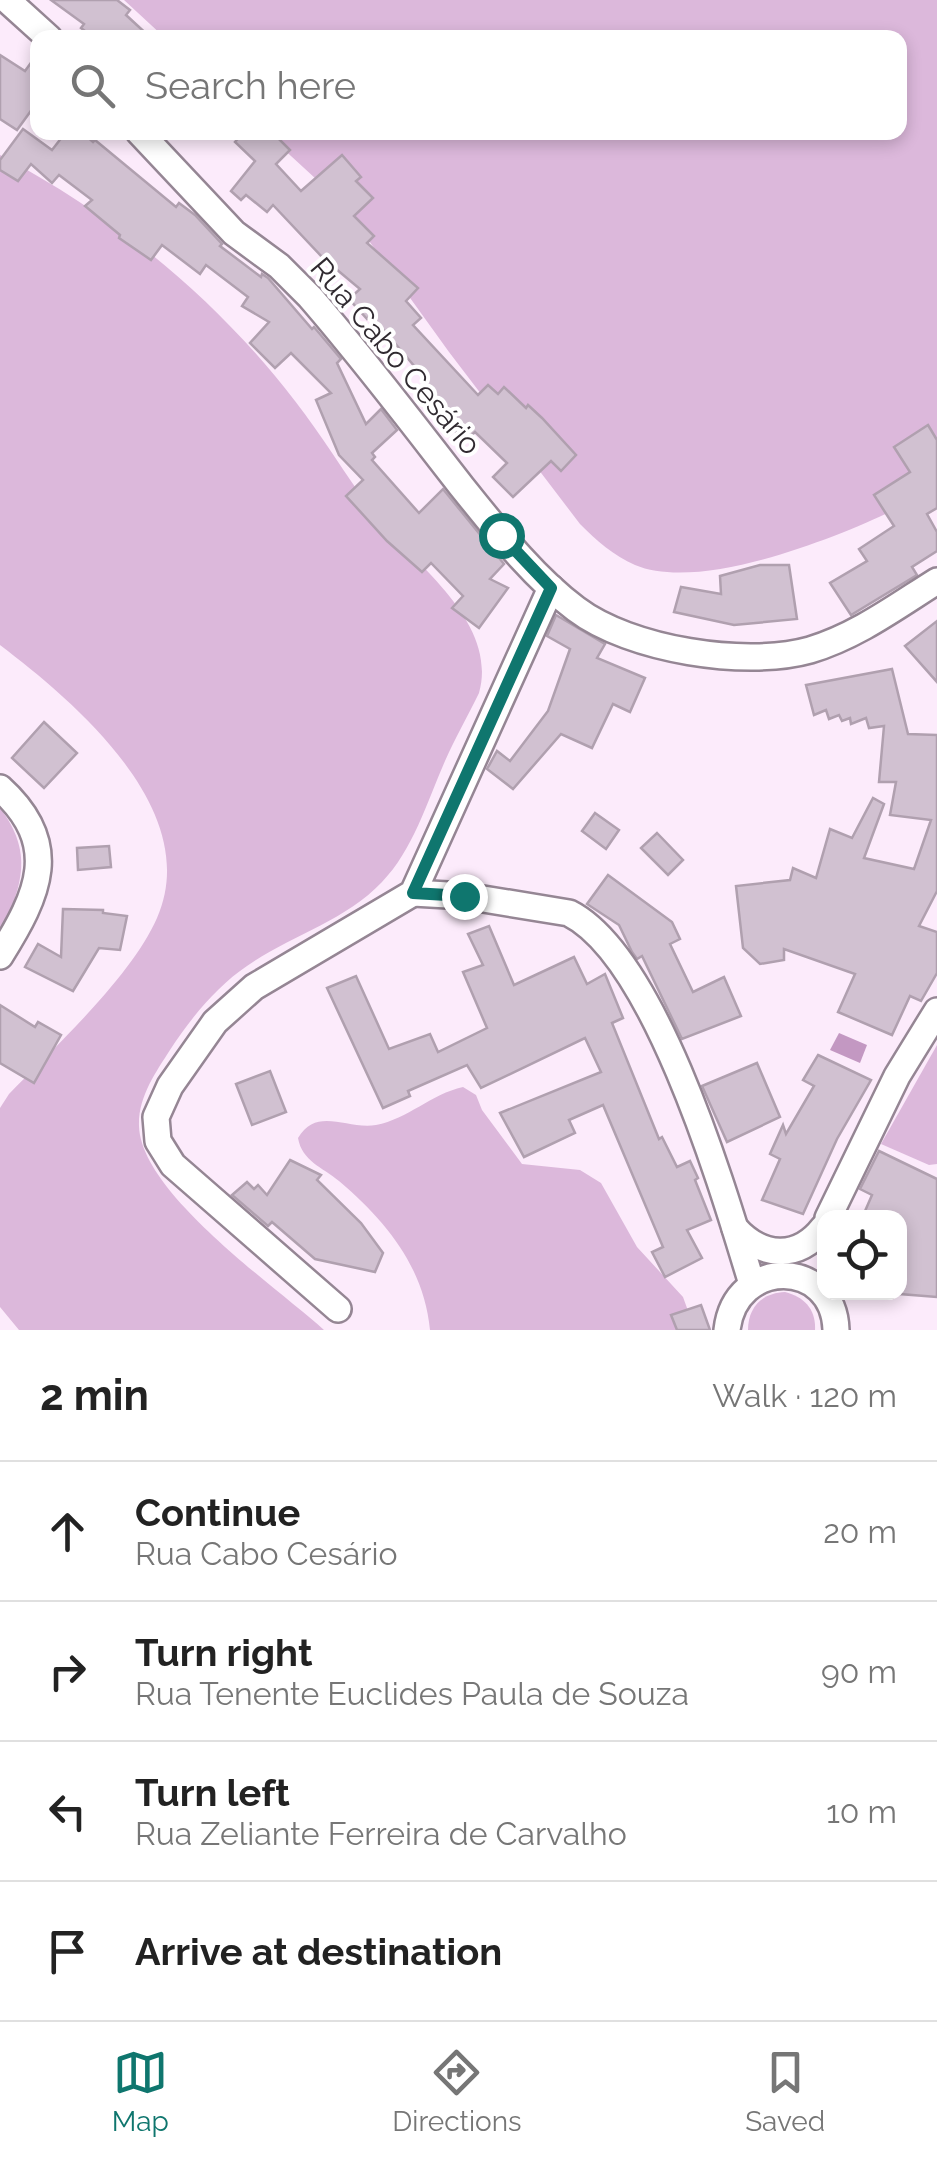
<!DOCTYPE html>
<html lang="en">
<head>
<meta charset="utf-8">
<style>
  body { margin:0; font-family:Raleway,sans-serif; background:#f2f2f2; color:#222 }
  .controls { position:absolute; right:30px; bottom:30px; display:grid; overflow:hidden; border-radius:20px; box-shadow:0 5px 15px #0003 }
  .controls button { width:90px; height:90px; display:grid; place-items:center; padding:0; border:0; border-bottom:2px solid #e0e0e0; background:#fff; color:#222; font:50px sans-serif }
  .stop { position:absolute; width:30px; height:30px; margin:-22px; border:8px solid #0f766e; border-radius:50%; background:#fff }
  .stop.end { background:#0f766e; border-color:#fff; box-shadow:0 2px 10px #0008 }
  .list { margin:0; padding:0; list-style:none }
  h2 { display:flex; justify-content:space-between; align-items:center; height:130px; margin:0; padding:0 40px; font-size:42px }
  h2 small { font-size:32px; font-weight:400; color:#767676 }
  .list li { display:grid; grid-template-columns:65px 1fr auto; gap:30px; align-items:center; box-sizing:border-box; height:140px; padding:0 40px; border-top:2px solid #e0e0e0 }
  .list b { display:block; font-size:38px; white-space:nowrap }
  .list p { margin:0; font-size:32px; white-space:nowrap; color:#767676 }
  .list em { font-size:32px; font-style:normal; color:#767676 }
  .icon { flex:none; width:55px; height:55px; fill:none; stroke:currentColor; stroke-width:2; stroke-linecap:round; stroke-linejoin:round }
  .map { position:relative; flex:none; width:937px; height:1330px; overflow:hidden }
  .search { position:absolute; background:#fff; box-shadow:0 5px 15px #0003; left:30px; right:30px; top:30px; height:110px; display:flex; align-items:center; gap:25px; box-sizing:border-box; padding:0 35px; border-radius:20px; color:#767676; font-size:38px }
  .sheet { height:690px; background:#fff }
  nav { display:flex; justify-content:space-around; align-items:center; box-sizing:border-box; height:140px; border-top:2px solid #e0e0e0; background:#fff; font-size:28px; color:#767676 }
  nav a { display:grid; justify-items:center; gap:5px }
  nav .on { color:#0f766e }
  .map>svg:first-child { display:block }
</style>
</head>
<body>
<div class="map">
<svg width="937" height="1330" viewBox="0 0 937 1330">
  <rect width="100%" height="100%" fill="#fcebfb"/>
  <g fill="#dcb8db">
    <path d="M124 0H937V483C922 492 908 504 892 511 831 540 699 592 635 565 614 556 596 540 580 524L449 352 341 202 266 133 900 132V38L164 37Z"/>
    <path d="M0 155C115 216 215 297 295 401 323 437 346 476 374 513 413 564 499 621 479 693 468 716 455 738 445 761 427 802 413 850 382 882 344 922 291 935 247 966 217 986 190 1019 170 1050 156 1072 138 1097 139 1126 141 1193 275 1286 324 1330H19L0 1307V1108L9 1094C54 1048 131 977 157 918 204 811 75 702 0 645Z"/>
    <path d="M0 808C34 853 22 886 0 934Z"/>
    <path d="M937 1045V1164L929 1165 881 1144Z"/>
    <path d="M463 1087 476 1095 482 1110 522 1164 580 1170 601 1183 637 1247 683 1297 695 1330H430C424 1267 386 1221 339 1181 322 1167 302 1161 298 1138 317 1106 347 1130 376 1125 408 1119 431 1094 463 1087Z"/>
    <path d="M785 1292C805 1297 816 1310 815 1330H748C748 1307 762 1293 785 1292Z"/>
  </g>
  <path fill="#c398c2" d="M839 1033 867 1045 860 1063 830 1050Z"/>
  <g fill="#d1c1d1" stroke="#b0a0af" stroke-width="2.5">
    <path d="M51 0H117L130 10 126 15 151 38H94L81 28 84 24Z"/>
    <path d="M38 53V101L17 130 0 119V55L25 71Z"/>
    <path d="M23 129 52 150 66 132H82L93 142 95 140 176 207 179 203 195 215 222 244 220 246 261 277 262 274 268 278 312 329 314 327 341 359 337 363 366 424 381 409 397 430 372 453 375 457 372 460 419 513 443 489 504 564 490 579 508 588 479 628 452 608 463 596 431 563 422 572 387 541 346 496 363 480 339 455 316 400 331 393 291 353 275 368 250 343 269 322 242 306 248 297 206 265 200 274 162 245 151 260 119 238 120 235 85 206 92 200 59 175 52 183 31 164 18 181 0 170V160Z"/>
    <path d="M244 132H272L290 150 276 164 301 191 342 155 361 177 356 181 373 198 354 216 374 236 367 243 418 288 406 301 421 318 413 325 478 395 488 385 498 394 504 387 526 408 528 405 542 418 576 455 561 471 551 461 513 497 493 477 507 463 475 432 465 441 445 421 452 415 423 383 426 380 371 315 367 319 349 299 360 289 323 258 273 205 267 212 246 195 241 200 231 191 255 161 235 142Z"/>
    <path d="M928 425 937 440V508L927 514 937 532V551L912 567 917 575 851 615 830 583 867 561 859 549 894 526 874 495 910 472 894 447Z"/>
    <path d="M760 565H789L797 619 734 625 674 612 681 587 721 594 720 576Z"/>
    <path d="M556 615 605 644 597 658 645 678 630 712 613 704 592 748 561 734 513 789 487 769 497 751 510 761 548 711 570 649 547 636Z"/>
    <path d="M937 621V682L905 646Z"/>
    <path d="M892 669 908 734 937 735V891L919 926 937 932V973L921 1001 910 996 892 1035 838 1012 855 974 784 949V960L760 964 743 948 736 886 790 880 793 868 816 878 830 829 852 838 873 798 884 804 864 858 914 869 931 820 890 815 896 782H879L884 726 869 728 866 718 851 724 850 718 842 721 839 715 829 719 826 710 814 715 806 685Z"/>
    <path d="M44 722 77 753 44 788 12 758Z"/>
    <path d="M595 813 619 830 606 849 582 831Z"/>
    <path d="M657 833 683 860 668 875 641 848Z"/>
    <path d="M109 846 111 867 78 870 77 848Z"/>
    <path d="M608 875 672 922 680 939 670 944 693 992 724 977 741 1016 682 1039 642 956 637 959 632 952 619 925 587 904Z"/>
    <path d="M63 909 103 910V913L127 916 120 950 99 948 73 991 25 967 38 944 61 957Z"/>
    <path d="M489 926 514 985 574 957 587 984 605 974 623 1018 612 1023 659 1139 662 1137 677 1167 690 1161 698 1178 695 1180 711 1220 687 1230 702 1258 665 1277 652 1252 663 1247 603 1105 569 1120 575 1133 524 1157 500 1113 601 1072 585 1038 481 1088 467 1065 408 1091 410 1096 383 1108 327 988 356 976 389 1049 430 1034 438 1052 487 1028 463 972 483 965 468 934Z"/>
    <path d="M0 1005 35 1027 38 1022 61 1035 34 1083 0 1063Z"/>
    <path d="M818 1055 871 1080 837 1139 803 1214 762 1200 780 1159 770 1154 783 1125 786 1134 814 1086 803 1080Z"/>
    <path d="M757 1063 780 1117 727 1142 702 1086Z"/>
    <path d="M270 1071 286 1112 252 1125 236 1084Z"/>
    <path d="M879 1151 937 1179V1297L900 1294V1218H862L872 1195 860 1189Z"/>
    <path d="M290 1160 321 1175 317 1180 361 1223 383 1253 375 1272 315 1259 272 1222 268 1226 232 1195 247 1182 254 1189 258 1185 267 1195Z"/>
    <path d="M701 1305 710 1330H677L671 1315Z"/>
  </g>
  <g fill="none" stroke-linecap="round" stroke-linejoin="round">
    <defs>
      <g id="street">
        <path d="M7 0 49 38"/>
        <path d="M139 132 234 233 279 266 310 297C363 358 412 423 462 487 496 529 532 576 576 609 630 650 746 668 810 650 857 636 897 606 937 581"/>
        <path d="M0 788C62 844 39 894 0 956"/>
        <path d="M413 893 465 896 569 913C656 957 724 1192 752 1284"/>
        <path d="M828 1218 897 1076 937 1011"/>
        <path d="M735 1228C762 1258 798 1260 823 1228"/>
        <path d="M338 1309 173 1165 158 1141 156 1117 170 1086 215 1022 254 987 413 893 551 588"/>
        <path d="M727 1330C735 1257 834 1258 836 1330"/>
      </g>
    </defs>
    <use href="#street" stroke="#958694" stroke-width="30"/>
    <use href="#street" stroke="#fff" stroke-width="25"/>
  </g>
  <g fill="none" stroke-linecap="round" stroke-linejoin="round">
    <path stroke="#0f766e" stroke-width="12" d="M464 896 413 893 551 588 501 535"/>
  </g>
  <g text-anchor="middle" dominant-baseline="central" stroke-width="8" stroke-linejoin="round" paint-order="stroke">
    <g font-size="30" fill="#302a30" stroke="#fff">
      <text transform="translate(396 356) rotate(50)">Rua Cabo Cesário</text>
    </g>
  </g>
</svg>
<div class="controls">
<button><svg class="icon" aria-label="locate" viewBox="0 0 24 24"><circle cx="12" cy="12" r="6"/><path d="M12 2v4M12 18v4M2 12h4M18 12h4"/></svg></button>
</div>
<div class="stop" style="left:501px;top:535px"></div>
<div class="stop end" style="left:464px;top:896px"></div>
<div class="search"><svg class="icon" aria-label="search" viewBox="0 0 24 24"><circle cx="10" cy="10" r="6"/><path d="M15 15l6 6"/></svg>Search here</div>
</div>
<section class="sheet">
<h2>2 min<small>Walk · 120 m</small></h2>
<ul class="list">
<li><svg class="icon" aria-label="ahead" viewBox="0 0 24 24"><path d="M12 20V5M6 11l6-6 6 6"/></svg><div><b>Continue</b><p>Rua Cabo Cesário</p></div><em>20 m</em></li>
<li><svg class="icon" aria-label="right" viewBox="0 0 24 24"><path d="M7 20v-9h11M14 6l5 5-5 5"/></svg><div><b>Turn right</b><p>Rua Tenente Euclides Paula de Souza</p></div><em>90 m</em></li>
<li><svg class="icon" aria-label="left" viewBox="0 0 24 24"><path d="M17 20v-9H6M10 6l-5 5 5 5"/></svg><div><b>Turn left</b><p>Rua Zeliante Ferreira de Carvalho</p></div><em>10 m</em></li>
<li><svg class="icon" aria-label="arrive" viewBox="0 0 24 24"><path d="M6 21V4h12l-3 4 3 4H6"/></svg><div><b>Arrive at destination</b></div></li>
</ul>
</section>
<nav>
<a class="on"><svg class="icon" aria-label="map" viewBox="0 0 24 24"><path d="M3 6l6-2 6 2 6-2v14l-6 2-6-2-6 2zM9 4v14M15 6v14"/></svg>Map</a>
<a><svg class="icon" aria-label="directions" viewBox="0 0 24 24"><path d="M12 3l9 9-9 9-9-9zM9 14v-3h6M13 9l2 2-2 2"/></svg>Directions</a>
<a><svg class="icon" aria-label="saved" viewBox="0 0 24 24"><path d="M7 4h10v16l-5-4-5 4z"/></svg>Saved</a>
</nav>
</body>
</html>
